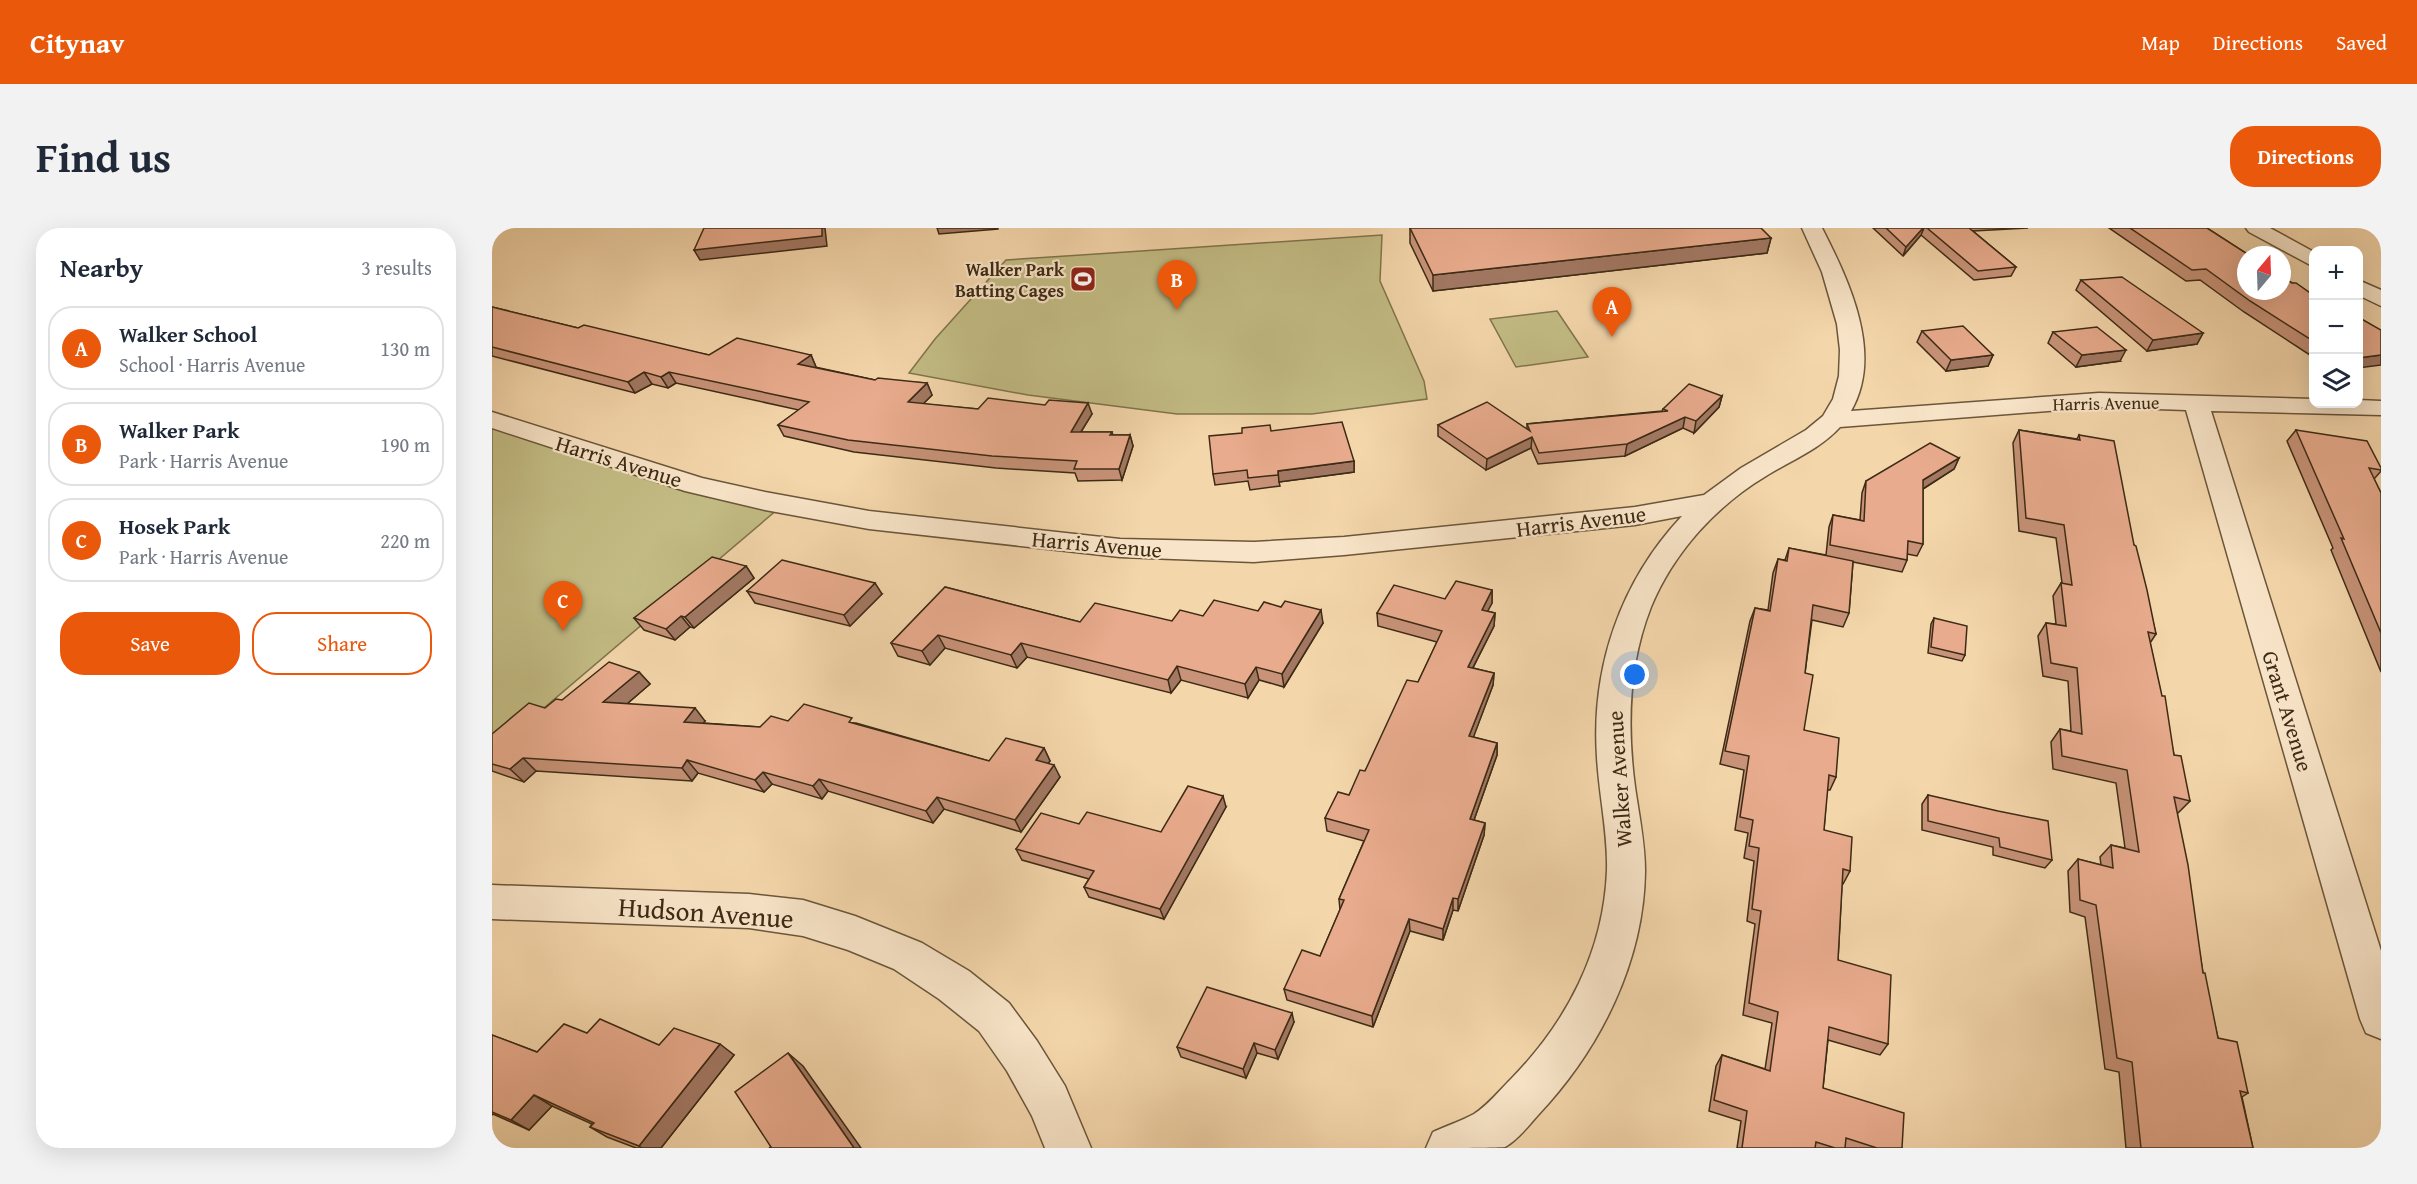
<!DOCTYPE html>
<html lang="en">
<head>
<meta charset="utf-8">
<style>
  body { margin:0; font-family:"Gentium Book Plus",serif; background:#f2f2f3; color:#1f2937 }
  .controls { position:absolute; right:18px; top:18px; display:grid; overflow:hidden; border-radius:12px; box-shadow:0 6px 24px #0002 }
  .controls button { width:54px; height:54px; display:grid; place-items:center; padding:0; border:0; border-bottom:2px solid #e0e1e3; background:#fff; color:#1f2937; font:30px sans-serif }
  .compass { position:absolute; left:1745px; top:18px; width:54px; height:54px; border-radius:50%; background:#fff; box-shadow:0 6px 24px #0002; rotate:19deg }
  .you { position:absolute; left:1143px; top:447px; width:21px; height:21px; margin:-15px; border:4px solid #fff; border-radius:50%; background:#1a73e8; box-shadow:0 0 0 9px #1a73e833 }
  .badge { display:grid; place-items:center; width:39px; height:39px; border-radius:50%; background:#ea580c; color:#fff; font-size:20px; font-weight:700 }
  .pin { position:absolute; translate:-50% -50px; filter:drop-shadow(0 2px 3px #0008) }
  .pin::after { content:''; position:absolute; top:32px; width:21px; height:18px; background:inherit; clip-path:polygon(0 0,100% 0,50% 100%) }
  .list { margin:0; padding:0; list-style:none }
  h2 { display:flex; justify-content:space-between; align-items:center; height:78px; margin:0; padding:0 24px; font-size:26px }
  h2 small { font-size:20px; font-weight:400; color:#747a83 }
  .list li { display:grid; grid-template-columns:39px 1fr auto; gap:18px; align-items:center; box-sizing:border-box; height:84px; margin:0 12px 12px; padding:0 12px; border:2px solid #e0e1e3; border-radius:24px }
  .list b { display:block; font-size:22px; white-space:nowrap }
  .list p { margin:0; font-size:20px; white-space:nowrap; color:#747a83 }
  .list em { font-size:20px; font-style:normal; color:#747a83 }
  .actions { display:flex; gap:12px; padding:18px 24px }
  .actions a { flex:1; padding:14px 0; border:2px solid #ea580c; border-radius:24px; text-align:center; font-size:21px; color:#ea580c }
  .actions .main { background:#ea580c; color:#fff }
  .icon { flex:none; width:33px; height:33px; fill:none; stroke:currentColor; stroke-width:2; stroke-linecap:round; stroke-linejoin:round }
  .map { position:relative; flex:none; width:1889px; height:920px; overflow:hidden; border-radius:24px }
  header { display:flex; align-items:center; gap:36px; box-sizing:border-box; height:84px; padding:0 30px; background:#ea580c; color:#fff }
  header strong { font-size:28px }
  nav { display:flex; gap:33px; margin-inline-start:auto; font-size:21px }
  .intro { display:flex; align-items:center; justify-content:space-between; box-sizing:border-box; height:144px; padding:0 36px }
  h1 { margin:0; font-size:42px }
  .button { padding:15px 27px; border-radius:24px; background:#ea580c; color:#fff; font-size:21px; font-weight:700 }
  main { display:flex; gap:36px; padding:0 36px }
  aside { flex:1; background:#fff; border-radius:24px; box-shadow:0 6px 24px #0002 }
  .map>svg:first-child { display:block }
</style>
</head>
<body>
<header>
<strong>Citynav</strong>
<nav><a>Map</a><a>Directions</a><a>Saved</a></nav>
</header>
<div class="intro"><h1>Find us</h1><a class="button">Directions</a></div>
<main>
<aside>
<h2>Nearby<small>3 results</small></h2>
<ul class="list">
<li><span class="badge">A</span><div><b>Walker School</b><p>School · Harris Avenue</p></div><em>130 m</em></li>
<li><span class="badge">B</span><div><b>Walker Park</b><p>Park · Harris Avenue</p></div><em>190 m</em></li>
<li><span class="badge">C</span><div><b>Hosek Park</b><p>Park · Harris Avenue</p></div><em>220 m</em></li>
</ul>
<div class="actions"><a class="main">Save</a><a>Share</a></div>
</aside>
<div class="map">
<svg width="1889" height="920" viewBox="0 0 1889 920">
  <rect width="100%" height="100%" fill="#f4d6ab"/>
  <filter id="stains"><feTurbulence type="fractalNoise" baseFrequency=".00333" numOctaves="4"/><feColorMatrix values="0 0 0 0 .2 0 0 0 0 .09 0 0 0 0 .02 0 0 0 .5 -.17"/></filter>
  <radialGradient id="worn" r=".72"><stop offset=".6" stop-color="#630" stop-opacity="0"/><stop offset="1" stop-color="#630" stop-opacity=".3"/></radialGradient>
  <g fill="#c3bc84" stroke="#80744c" stroke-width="1.5">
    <path d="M890 7 888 53 932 153 935 171 820 186H685L536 167 417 145 443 111 514 32Z"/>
    <path d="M1065 83 1096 129 1024 139 998 91Z"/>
    <path d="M0 199 286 281 0 524Z"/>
  </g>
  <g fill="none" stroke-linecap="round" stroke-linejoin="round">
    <defs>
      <g id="minor">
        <path d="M1310 0H1330C1357 53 1392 126 1359 183L1607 165 1822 171V176H1866V172L1889 173V187L1719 183 1889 723V811L1874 805 1868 791 1694 182 1607 179 1348 199C1328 221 1300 232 1274 248 1224 278 1182 324 1159 379 1136 437 1135 499 1143 559 1147 587 1153 615 1153 643 1152 734 1108 821 1047 886 1037 897 1026 912 1013 919 1002 920 950 920 934 920L941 904C954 898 969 893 982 886 996 877 1007 863 1019 851 1075 794 1112 723 1115 642 1116 605 1107 567 1105 529 1099 440 1128 354 1190 288L1143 297 852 327 762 334 628 329 377 301 273 282 193 263 0 200V184L210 250 273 264 377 283 628 311 762 314 852 309 1143 279 1212 267 1249 240 1314 202 1331 188 1341 171 1347 148 1348 122 1345 96 1330 44Z"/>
        <path d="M1754 0H1778L1822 24V39L1757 4Z"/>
        <path d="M1866 52 1889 62V78L1866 67Z"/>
        <path d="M0 657 257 666 311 672 363 688 430 715 477 743 517 775 545 813 573 858 599 920H553L540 888 515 843 487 803 447 771 402 741 356 722 311 708 257 700 0 691Z"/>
      </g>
    </defs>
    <use href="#minor" stroke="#6b563a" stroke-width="3"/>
    <use href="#minor" fill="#f8e4c8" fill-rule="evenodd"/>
  </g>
  <g fill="#c89379" stroke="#3d2b15" stroke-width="1.5">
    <path d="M918 0 1279 10 1275 25 941 63 918 15Z"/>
    <path d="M1381 0H1536L1481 3 1524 39 1519 48 1482 52 1429 7 1411 28Z"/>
    <path d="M1617 0H1715L1800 55 1821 67V129L1752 84 1708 52 1694 53Z"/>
    <path d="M1589 52 1711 105 1705 116 1655 123 1584 62Z"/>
    <path d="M0 79 86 100 217 127H319L324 139H323L383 152 435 155 440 167 431 176 486 181 600 186 589 204H620L621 207H638L641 218 630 252 586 253 583 245 504 240 362 224 292 208 286 197 307 182 184 155 176 160 160 156 143 165 0 128Z"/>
    <path d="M1430 103 1501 127 1496 138 1454 143 1425 114Z"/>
    <path d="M1561 104 1628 133 1584 139 1556 115Z"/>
    <path d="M1230 168 1227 179 1202 205 1191 200 1133 228 1046 236 1039 220 994 242 946 208V197L1035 201V196L1170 183 1171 181Z"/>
    <path d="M1527 202 1585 211 1587 207 1642 317 1664 406 1658 415 1682 527 1698 573 1686 585H1685L1711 745 1726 810 1756 865 1750 869 1761 920H1634L1627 844 1613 841 1593 689 1578 684 1576 643 1586 631 1609 637 1608 629 1619 617 1633 620 1624 555 1561 541 1559 514 1568 501 1579 503 1576 453 1551 448 1546 408 1554 395 1564 396 1561 368 1569 355H1570L1564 310 1527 303 1521 215Z"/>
    <path d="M1804 202 1889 240V243L1882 251 1889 265V444L1839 322 1841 320 1795 213Z"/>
    <path d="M779 203 862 233V244L787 254 788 258 758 262 756 253 723 257 721 246Z"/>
    <path d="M1467 230 1462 241 1431 261V316L1425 328 1415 326V332L1410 344 1361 334 1357 385 1351 399 1320 392 1313 445 1312 502 1344 549 1338 562H1335L1332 602 1358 643 1351 656H1350L1346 732 1396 816 1388 827 1336 812 1331 860 1410 920H1245L1249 893 1217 883 1224 838 1230 827 1273 841 1280 795 1251 787 1263 696 1255 693 1262 633 1252 630 1256 605 1243 602 1252 542 1228 536 1258 393 1263 380 1276 382 1281 345 1286 331 1293 332 1297 320 1334 327 1337 299 1341 287 1368 292 1370 265 1374 253Z"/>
    <path d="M254 338 262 350 202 400 198 399 183 412 152 402 142 390Z"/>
    <path d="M453 359 588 394 680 393 711 388 766 383 831 395 792 459 767 452 756 470 689 452 679 465 535 429 525 440 453 420 438 437 406 428 399 415Z"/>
    <path d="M1000 362V375L995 383 1003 385 1002 398 981 440 1002 445 1001 457 981 509 1005 515V527L982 592 993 595 992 607 966 683 961 682 951 712 918 703 881 799 795 772 792 761 828 728 848 682 847 671 872 613 835 603 833 590 857 567 873 543 926 454 945 414 886 398 885 385Z"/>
    <path d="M255 363 390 366 358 398 263 375Z"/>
    <path d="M1442 390 1473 427 1470 433 1436 425 1439 396Z"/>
    <path d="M147 444 158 456 135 476 213 493 211 495 268 499 296 493 364 495 497 533 552 520 558 533 556 535 568 549 529 604 452 581 441 595 336 563 330 571 280 556 272 564 206 545 200 553 44 543 32 554 0 543V506L70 472Z"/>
    <path d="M1436 567 1560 632 1553 640 1501 627V619L1430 602V576Z"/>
    <path d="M734 579 672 691 597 669 592 659 597 651 530 632 524 621 587 596 669 604Z"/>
    <path d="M802 794 786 831 765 825 754 850 689 829 685 819Z"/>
    <path d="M95 805 167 817 242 827 169 920H144L115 909 98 899 100 896 60 878 37 902 1 886 0 887V807L45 824Z"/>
  </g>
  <g fill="#a27863" stroke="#3d2b15" stroke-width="1.5">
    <path d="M330 0H333L335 18 208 32 202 22Z"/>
    <path d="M445 0H506V1L447 6Z"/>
    <path d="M1431 0H1432L1429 7 1411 28 1414 19Z"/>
    <path d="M1279 10 1275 25 941 63V47Z"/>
    <path d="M1711 105 1705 116 1655 123 1661 112Z"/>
    <path d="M1634 122 1628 133 1584 139 1590 127Z"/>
    <path d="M319 127 324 139 312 147 306 136Z"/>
    <path d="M1501 127 1496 138 1454 143 1459 132Z"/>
    <path d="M1889 127V137L1866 140V130Z"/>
    <path d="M152 144 160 156 143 165 136 154Z"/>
    <path d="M177 144 184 155 176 160 169 149Z"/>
    <path d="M435 155 440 167 421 186 416 174Z"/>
    <path d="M1230 168 1227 179 1202 205 1204 193Z"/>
    <path d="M596 175 600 186 582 215 579 204Z"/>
    <path d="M1193 189 1191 200 1133 228 1135 216Z"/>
    <path d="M638 207 641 218 630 252 627 241Z"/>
    <path d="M1040 209 1039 220 994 242 995 231Z"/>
    <path d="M1467 230 1462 241 1426 264 1431 252Z"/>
    <path d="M862 233V244L787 254 786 243Z"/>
    <path d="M254 338 262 350 202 400 193 389Z"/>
    <path d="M383 355 390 366 358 398 352 387Z"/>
    <path d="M1000 362V375L990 394V382Z"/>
    <path d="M829 382 831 395 792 459 790 446Z"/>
    <path d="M1003 385 1002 398 975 451 976 439Z"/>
    <path d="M189 388 198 399 183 412 174 401Z"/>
    <path d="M446 407 453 420 438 437 430 423Z"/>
    <path d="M529 415 535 429 525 440 519 427Z"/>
    <path d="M685 438 689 452 679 465 676 452Z"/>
    <path d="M764 439 767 452 756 470 753 456Z"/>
    <path d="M147 444 158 456 122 487 111 474Z"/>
    <path d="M1002 445 1001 457 977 521V508Z"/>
    <path d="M203 480 213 493 203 506 192 494Z"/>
    <path d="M1005 515V527L978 603V591Z"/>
    <path d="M552 520 558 533 549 544 544 532Z"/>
    <path d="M31 530 44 543 32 554 18 541Z"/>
    <path d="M195 532 206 545 200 553 190 540Z"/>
    <path d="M562 537 568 549 529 604 523 592Z"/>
    <path d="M271 544 280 556 272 564 263 552Z"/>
    <path d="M327 551 336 563 330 571 321 558Z"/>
    <path d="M731 568 734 579 672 691 668 681Z"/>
    <path d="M445 569 452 581 441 595 434 583Z"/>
    <path d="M993 595 992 607 966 683V671Z"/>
    <path d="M961 670V682L951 712V701Z"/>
    <path d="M917 691 918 703 881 799 880 788Z"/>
    <path d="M800 785 802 794 786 831 783 822Z"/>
    <path d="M762 815 765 825 754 850 751 841Z"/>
    <path d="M228 816 242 827 169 920H150L147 918Z"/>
    <path d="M296 825 311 838 369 920H362Z"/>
    <path d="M42 867 60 878 37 902 19 892Z"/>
  </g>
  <g fill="#e8ab8d" stroke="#3d2b15" stroke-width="1.5">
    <path d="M212 0H330V8L202 22Z"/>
    <path d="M918 0H1269L1279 10 941 47Z"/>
    <path d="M1394 0H1431L1414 19Z"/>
    <path d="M1435 0H1477L1524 39 1486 43Z"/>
    <path d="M1638 0H1715L1757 27H1754V63H1790V49L1800 55H1804L1821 67V113L1758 73 1714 41 1700 42Z"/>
    <path d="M1630 49 1711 105 1661 112 1589 52Z"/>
    <path d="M0 79 86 100 92 97 217 127 245 110 319 127 306 136 383 152 386 150 435 155 416 174 486 181 496 170 553 177 557 172 596 175 579 204H620L618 207H638L627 241H582L585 233 500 228 356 212 286 197 317 174 177 144 169 149 152 144 136 154 0 119Z"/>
    <path d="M1866 89 1889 102V127L1866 130Z"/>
    <path d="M1471 98 1501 127 1459 132 1430 103Z"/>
    <path d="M1605 99 1634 122 1590 127 1561 104Z"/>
    <path d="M1197 156 1230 168 1204 193 1193 189 1135 216 1047 225 1040 209 995 231 946 197 995 174 1038 203 1035 196 1176 183 1171 181Z"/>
    <path d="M850 194 862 233 786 243V247L756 250 755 242 721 246 717 208 750 205V200L778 197 779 203Z"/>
    <path d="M1527 202 1588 212 1587 207 1622 213 1642 317 1644 318 1655 362 1664 406 1656 404 1670 468H1673L1682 527 1689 528 1698 573 1682 569 1696 637 1711 745H1713L1726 810 1745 814 1756 865 1748 863 1761 920H1649L1640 834 1625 830 1604 677 1588 672 1586 631 1621 640 1619 617 1647 624 1635 542 1570 528 1568 501 1590 506 1585 440 1559 435 1554 395 1574 398 1569 355 1580 357 1572 297 1534 290Z"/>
    <path d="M1804 202 1875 213 1889 240V242L1877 240 1889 265V405L1849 310 1852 311Z"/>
    <path d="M1438 215 1467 230 1431 252V316L1416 313 1415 332 1338 317 1341 287 1372 293 1374 253Z"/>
    <path d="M1297 320 1361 333 1357 385 1321 377 1313 445 1321 447 1312 502 1347 510 1344 549 1337 547 1332 602 1360 609 1358 643 1351 641 1346 732 1399 747 1396 816 1337 799 1331 860 1412 885 1410 920H1385L1354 910 1353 920H1343L1324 914 1323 920H1250L1255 883 1222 872 1230 827 1278 843 1286 784 1257 775 1269 683 1260 681 1267 620 1257 618 1261 592 1248 589 1257 528 1233 523 1263 380 1278 383 1286 331 1295 333Z"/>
    <path d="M220 329 254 338 193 389 189 388 174 401 142 390Z"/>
    <path d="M290 332 383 355 352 387 255 363Z"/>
    <path d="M964 353 1000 362 990 382 1003 385 976 439 1002 445 977 508 1005 515 978 591 993 595 966 671 961 670 951 701 917 691 880 788 792 761 810 722 828 728 852 672 847 671 877 602 833 590 846 564 857 567 868 542 873 543 915 452 926 454 950 403 885 385 902 357 953 371Z"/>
    <path d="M453 359 588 394 603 375 680 393 688 382 711 388 722 372 766 383 772 374 789 379 793 373 829 382 790 446 764 439 753 456 685 438 676 452 529 415 519 427 446 407 430 423 399 415Z"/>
    <path d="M1442 390 1475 398 1473 427 1439 419Z"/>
    <path d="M117 434 147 444 111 474 203 480 192 494 268 499 279 488 296 493 312 476 360 490 357 494 497 533 514 510 552 520 544 532 562 537 523 592 445 569 434 583 327 551 321 558 271 544 263 552 195 532 190 540 31 530 18 541 0 536V506L37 475 53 480 64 471 70 472Z"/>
    <path d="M696 558 731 568 668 681 592 659 602 643 524 621 549 585 587 596 595 584 669 604Z"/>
    <path d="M1436 567 1506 583 1556 593 1560 632 1508 619 1507 610 1436 593Z"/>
    <path d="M715 759 800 785 783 822 762 815 751 841 685 819Z"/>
    <path d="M108 791 167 817 182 800 228 816 147 918 98 899 102 895 42 867 19 892 0 884V807L45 824 72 796 95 805Z"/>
    <path d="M296 825 362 920H277L279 919 243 864Z"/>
  </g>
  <defs>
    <symbol id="stadium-square" viewBox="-11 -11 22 22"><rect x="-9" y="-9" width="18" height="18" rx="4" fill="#8f2418" stroke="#f8e4c8"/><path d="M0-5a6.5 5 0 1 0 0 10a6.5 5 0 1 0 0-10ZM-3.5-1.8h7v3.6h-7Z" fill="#fff"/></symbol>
  </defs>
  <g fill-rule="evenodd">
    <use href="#stadium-square" x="576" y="36" width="30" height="30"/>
  </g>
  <g text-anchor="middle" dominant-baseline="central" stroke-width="4.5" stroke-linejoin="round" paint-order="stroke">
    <g font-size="18" font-weight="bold" fill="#3d2b15" stroke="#f8e4c8" text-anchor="end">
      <text x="572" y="41">Walker Park<tspan x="572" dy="21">Batting Cages</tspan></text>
    </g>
    <g font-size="18" fill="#3d2b15" stroke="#f8e4c8">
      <text transform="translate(1614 175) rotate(-1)">Harris Avenue</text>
    </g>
    <g font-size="22" fill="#3d2b15" stroke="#f8e4c8">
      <text transform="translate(127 233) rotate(17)">Harris Avenue</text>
      <text transform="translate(1089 293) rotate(-7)">Harris Avenue</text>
      <text transform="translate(605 316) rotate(5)">Harris Avenue</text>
      <text transform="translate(1796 483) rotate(73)">Grant Avenue</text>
      <text transform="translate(1127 551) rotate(-94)">Walker Avenue</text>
    </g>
    <g font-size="27" fill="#3d2b15" stroke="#f8e4c8">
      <text transform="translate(214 684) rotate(4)">Hudson Avenue</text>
    </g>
  </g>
  <rect width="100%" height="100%" filter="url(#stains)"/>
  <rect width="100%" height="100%" fill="url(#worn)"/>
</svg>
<div class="controls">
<button>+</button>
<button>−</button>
<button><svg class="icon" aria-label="layers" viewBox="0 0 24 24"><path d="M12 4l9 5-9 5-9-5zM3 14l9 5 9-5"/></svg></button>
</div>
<svg class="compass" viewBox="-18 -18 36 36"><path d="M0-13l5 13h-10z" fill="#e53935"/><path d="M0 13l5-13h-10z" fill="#747a83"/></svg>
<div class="you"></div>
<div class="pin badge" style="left:1120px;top:109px">A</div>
<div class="pin badge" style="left:685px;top:82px">B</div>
<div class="pin badge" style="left:71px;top:403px">C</div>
</div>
</main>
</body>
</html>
